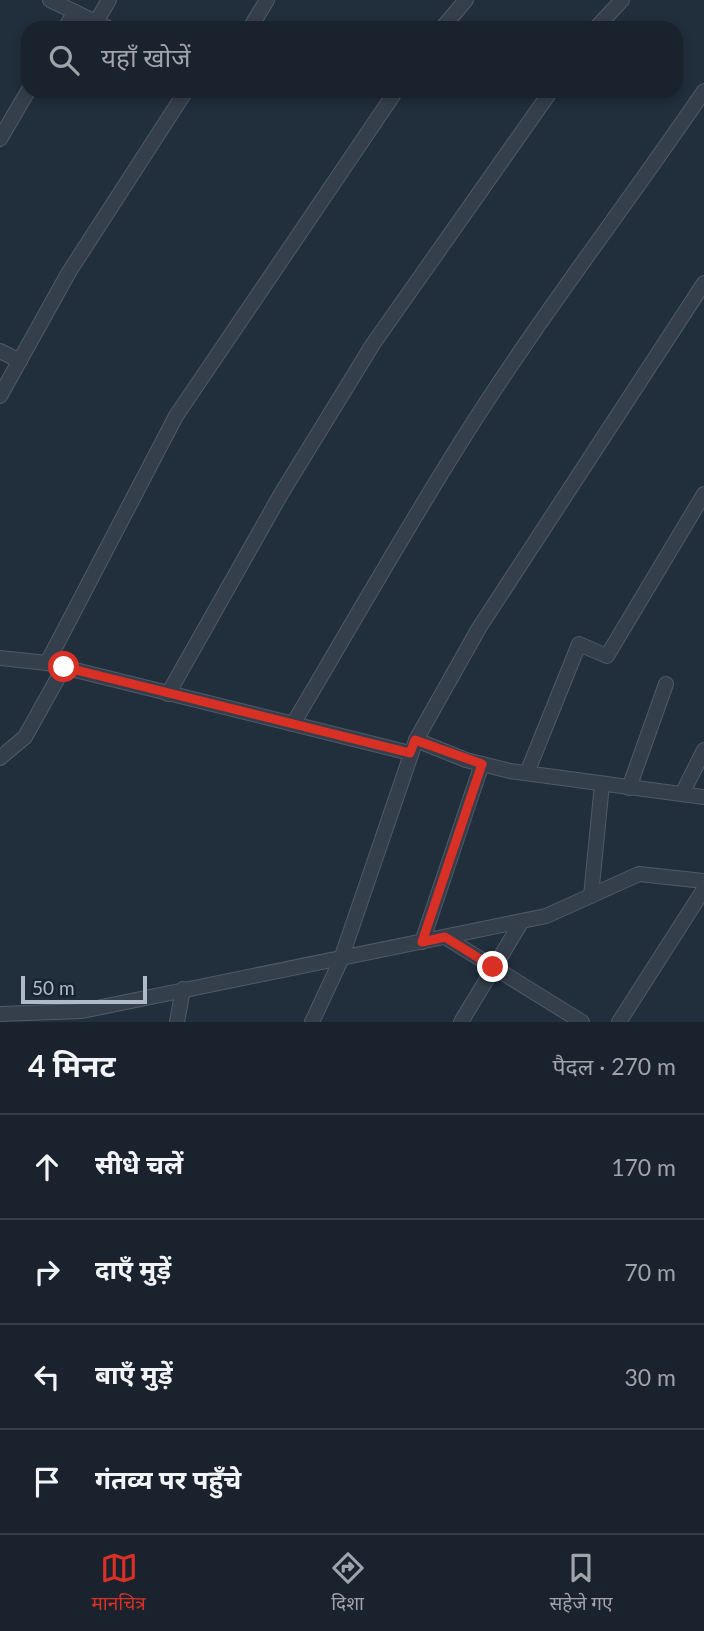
<!DOCTYPE html>
<html lang="hi">
<head>
<meta charset="utf-8">
<style>
  body { margin:0; font-family:Lato,"Noto Sans Devanagari",sans-serif; background:#262f39; color:#f1f3f6 }
  .scale { position:absolute; left:21px; bottom:18px; width:126px; box-sizing:border-box; padding-left:7px; border:4px solid #b0bac8; border-top:0; font-size:19px; line-height:24px; white-space:nowrap; color:#b0bac8; -webkit-text-stroke:5px #1a2431; paint-order:stroke }
  .stop { position:absolute; width:21px; height:21px; margin:-16px; border:5px solid #d93025; border-radius:50%; background:#fff }
  .stop.end { background:#d93025; border-color:#fff; box-shadow:0 2px 7px #0008 }
  .list { margin:0; padding:0; list-style:none }
  h2 { display:flex; justify-content:space-between; align-items:center; height:91px; margin:0; padding:0 28px; font-size:30px }
  h2 small { font-size:23px; font-weight:400; color:#9fa4aa }
  .list li { display:grid; grid-template-columns:46px 1fr auto; gap:21px; align-items:center; box-sizing:border-box; height:105px; padding:0 28px; border-top:2px solid #373f49 }
  .list b { display:block; font-size:26px; white-space:nowrap }
  .list em { font-size:23px; font-style:normal; color:#9fa4aa }
  .icon { flex:none; width:38px; height:38px; fill:none; stroke:currentColor; stroke-width:2; stroke-linecap:round; stroke-linejoin:round }
  .map { position:relative; flex:none; width:704px; height:1022px; overflow:hidden }
  .search { position:absolute; background:#19222d; box-shadow:0 4px 10px #0003; left:21px; right:21px; top:21px; height:77px; display:flex; align-items:center; gap:18px; box-sizing:border-box; padding:0 24px; border-radius:21px; color:#9fa4aa; font-size:26px }
  .sheet { height:511px; background:#19222d }
  nav { display:flex; justify-content:space-around; align-items:center; box-sizing:border-box; height:98px; border-top:2px solid #373f49; background:#19222d; font-size:19px; color:#9fa4aa }
  nav a { display:grid; justify-items:center; gap:4px }
  nav .on { color:#d93025 }
  .map>svg:first-child { display:block }
</style>
</head>
<body>
<div class="map">
<svg width="704" height="1022" viewBox="0 0 704 1022">
  <rect width="100%" height="100%" fill="#212e3c"/>
  <g fill="none" stroke-linecap="round" stroke-linejoin="round">
    <defs>
      <g id="street">
        <path d="M50 0 108 28"/>
        <path d="M96 22 109 0"/>
        <path d="M65 28 75 12"/>
        <path d="M250 28 267 0"/>
        <path d="M442 28 466 0"/>
        <path d="M596 28 622 0"/>
        <path d="M0 139 28 91"/>
        <path d="M0 351 20 361"/>
        <path d="M0 396 69 272 186 91"/>
        <path d="M0 658 47 663 410 753"/>
        <path d="M47 663 176 416 396 91"/>
        <path d="M168 694 281 494 373 344 551 91"/>
        <path d="M293 724C348 631 402 536 459 445 535 323 623 210 704 91"/>
        <path d="M416 740 466 760 510 771 704 797"/>
        <path d="M0 758 25 737 64 667"/>
        <path d="M527 773 579 644 607 656 704 494"/>
        <path d="M629 788 666 684"/>
        <path d="M682 794 704 750"/>
        <path d="M591 896 602 784"/>
        <path d="M445 937 582 1022"/>
        <path d="M422 942 482 764"/>
        <path d="M0 1014 82 1011 546 916 639 874 704 881"/>
        <path d="M177 1022 183 989"/>
        <path d="M312 1022 340 962 416 740 479 628 704 283"/>
        <path d="M461 1022 522 921"/>
        <path d="M619 1022 704 889"/>
      </g>
    </defs>
    <use href="#street" stroke="#505a67" stroke-width="16"/>
    <use href="#street" stroke="#353f4c" stroke-width="14"/>
  </g>
  <g fill="none" stroke-linecap="round" stroke-linejoin="round">
    <path stroke="#d93025" stroke-width="9" d="M64 667 410 753 415 740 482 764 422 942 445 937 493 967"/>
  </g>
</svg>
<div class="scale">50 m</div>
<div class="stop" style="left:64px;top:667px"></div>
<div class="stop end" style="left:493px;top:967px"></div>
<div class="search"><svg class="icon" aria-label="search" viewBox="0 0 24 24"><circle cx="10" cy="10" r="6"/><path d="M15 15l6 6"/></svg>यहाँ खोजें</div>
</div>
<section class="sheet">
<h2>4 मिनट<small>पैदल · 270 m</small></h2>
<ul class="list">
<li><svg class="icon" aria-label="ahead" viewBox="0 0 24 24"><path d="M12 20V5M6 11l6-6 6 6"/></svg><div><b>सीधे चलें</b></div><em>170 m</em></li>
<li><svg class="icon" aria-label="right" viewBox="0 0 24 24"><path d="M7 20v-9h11M14 6l5 5-5 5"/></svg><div><b>दाएँ मुड़ें</b></div><em>70 m</em></li>
<li><svg class="icon" aria-label="left" viewBox="0 0 24 24"><path d="M17 20v-9H6M10 6l-5 5 5 5"/></svg><div><b>बाएँ मुड़ें</b></div><em>30 m</em></li>
<li><svg class="icon" aria-label="arrive" viewBox="0 0 24 24"><path d="M6 21V4h12l-3 4 3 4H6"/></svg><div><b>गंतव्य पर पहुँचे</b></div></li>
</ul>
</section>
<nav>
<a class="on"><svg class="icon" aria-label="map" viewBox="0 0 24 24"><path d="M3 6l6-2 6 2 6-2v14l-6 2-6-2-6 2zM9 4v14M15 6v14"/></svg>मानचित्र</a>
<a><svg class="icon" aria-label="directions" viewBox="0 0 24 24"><path d="M12 3l9 9-9 9-9-9zM9 14v-3h6M13 9l2 2-2 2"/></svg>दिशा</a>
<a><svg class="icon" aria-label="saved" viewBox="0 0 24 24"><path d="M7 4h10v16l-5-4-5 4z"/></svg>सहेजे गए</a>
</nav>
</body>
</html>
